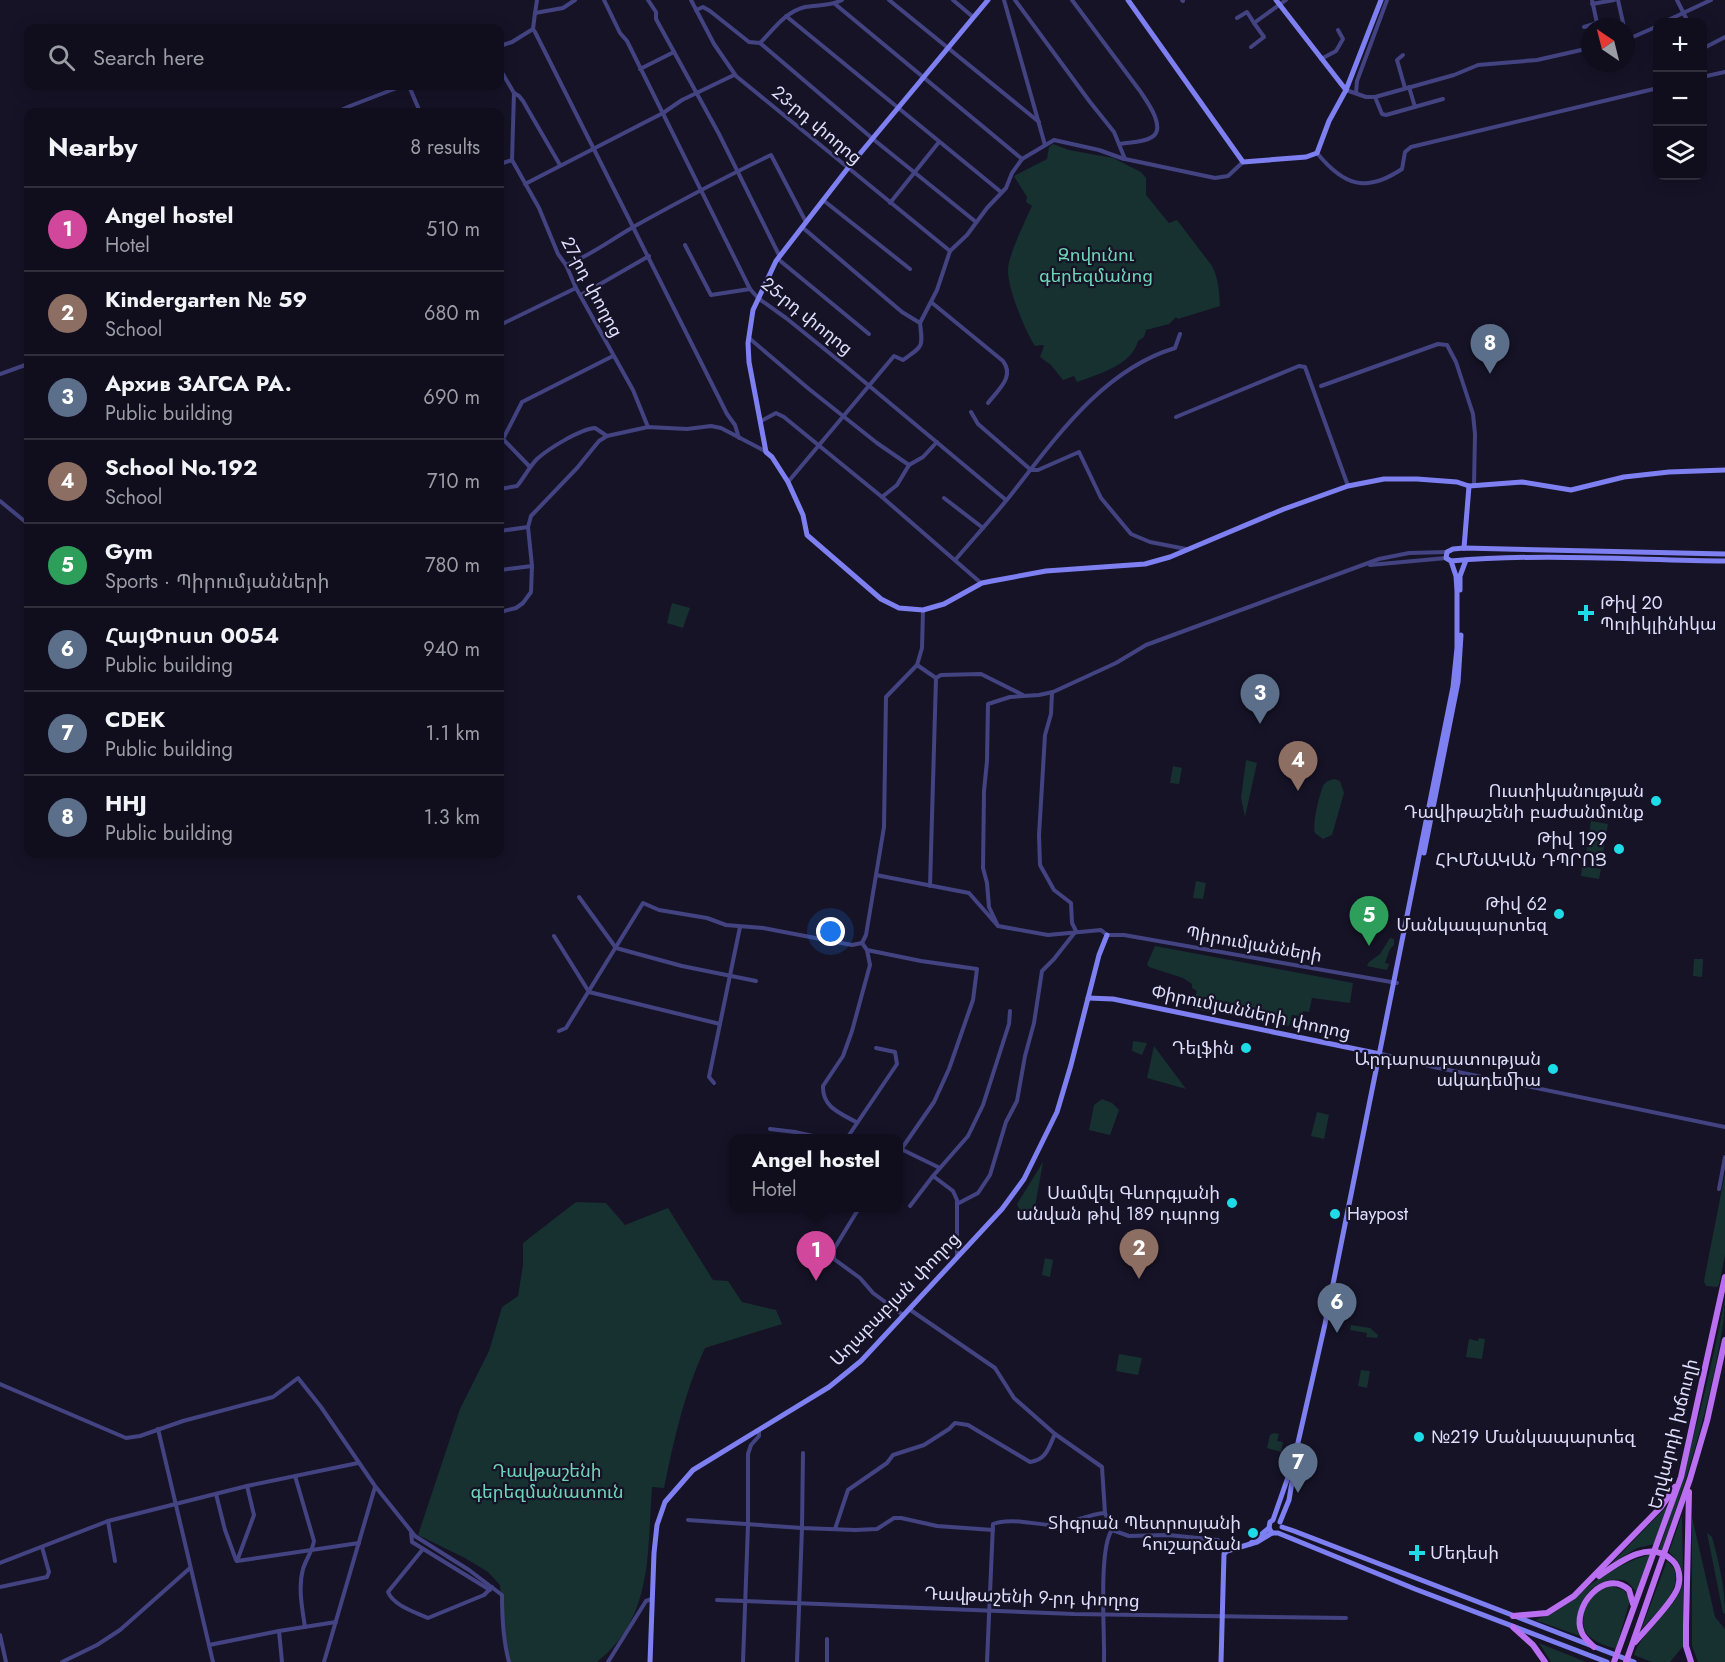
<!DOCTYPE html>
<html lang="en">
<head>
<meta charset="utf-8">
<style>
  body { margin:0; font-family:Jost,"Noto Sans Armenian",sans-serif; background:#191726; color:#f1f3f6 }
  .controls { position:absolute; right:18px; top:18px; display:grid; overflow:hidden; border-radius:12px; box-shadow:0 3px 15px #0003 }
  .controls button { width:54px; height:54px; display:grid; place-items:center; padding:0; border:0; border-bottom:2px solid #302e3b; background:#100e1d; color:#f1f3f6; font:30px sans-serif }
  .compass { position:absolute; left:1581px; top:18px; width:54px; height:54px; border-radius:50%; background:#100e1d; box-shadow:0 3px 15px #0003; rotate:325deg }
  .you { position:absolute; left:831px; top:932px; width:21px; height:21px; margin:-15px; border:4px solid #fff; border-radius:50%; background:#1a73e8; box-shadow:0 0 0 9px #1a73e833 }
  .badge { display:grid; place-items:center; width:39px; height:39px; border-radius:50%; background:#1ddce8; color:#fff; font-size:20px; font-weight:700 }
  .pin { position:absolute; translate:-50% -50px; filter:drop-shadow(0 2px 3px #0008) }
  .pin::after { content:''; position:absolute; top:32px; width:21px; height:18px; background:inherit; clip-path:polygon(0 0,100% 0,50% 100%) }
  .popup { position:absolute; left:729px; top:1134px; width:174px; height:78px; box-sizing:border-box; display:grid; place-content:center; border-radius:12px; background:#100e1d; filter:drop-shadow(0 2px 4px #0005); font-size:20px; white-space:nowrap; color:#9c9ca4 }
  .popup b { font-size:22px; color:#f1f3f6 }
  .popup::after { content:''; position:absolute; left:50%; top:100%; margin-left:-12px; border:12px solid transparent; border-top-color:#100e1d }
  .list { margin:0; padding:0; list-style:none }
  h2 { display:flex; justify-content:space-between; align-items:center; height:78px; margin:0; padding:0 24px; font-size:26px }
  h2 small { font-size:20px; font-weight:400; color:#9c9ca4 }
  .list li { display:grid; grid-template-columns:39px 1fr auto; gap:18px; align-items:center; box-sizing:border-box; height:84px; padding:0 24px; border-top:2px solid #302e3b }
  .list b { display:block; font-size:22px; white-space:nowrap }
  .list p { margin:0; font-size:20px; white-space:nowrap; color:#9c9ca4 }
  .list em { font-size:20px; font-style:normal; color:#9c9ca4 }
  .icon { flex:none; width:33px; height:33px; fill:none; stroke:currentColor; stroke-width:2; stroke-linecap:round; stroke-linejoin:round }
  .map { position:relative; flex:none; width:1725px; height:1662px; overflow:hidden }
  .search { position:absolute; background:#100e1d; box-shadow:0 3px 15px #0003; left:24px; top:24px; width:480px; height:66px; display:flex; align-items:center; gap:15px; box-sizing:border-box; padding:0 21px; border-radius:12px; color:#9c9ca4; font-size:22px }
  .panel { position:absolute; background:#100e1d; box-shadow:0 3px 15px #0003; left:24px; top:108px; width:480px; height:750px; border-radius:12px }
  .map>svg:first-child { display:block }
</style>
</head>
<body>
<div class="map">
<svg width="1725" height="1662" viewBox="0 0 1725 1662">
  <rect width="100%" height="100%" fill="#161327"/>
  <g fill="#16312f">
    <path d="M1053 144 1069 150 1113 158 1141 172 1146 178V195L1169 223 1177 220 1212 266C1219 279 1219 293 1220 306L1178 319 1176 317 1169 324 1146 330 1144 337 1138 341C1132 365 1099 374 1077 382L1074 376 1063 380 1051 365 1040 357 1044 346 1042 345 1035 346C1025 331 1008 289 1008 271 1007 258 1026 219 1032 206L1026 202 1027 197 1014 176 1047 159 1049 147Z"/>
    <path d="M672 603 690 608 683 628 667 623Z"/>
    <path d="M1246 760 1257 763 1245 817 1241 798Z"/>
    <path d="M1173 766 1182 768 1179 784 1170 783Z"/>
    <path d="M1335 779 1340 781 1344 793 1332 835 1323 839 1315 833C1312 824 1319 796 1323 786 1326 781 1330 780 1335 779Z"/>
    <path d="M1591 821 1608 824 1602 858 1586 855Z"/>
    <path d="M1582 866 1601 869 1599 879 1581 876Z"/>
    <path d="M1196 881 1206 883 1203 899 1193 898Z"/>
    <path d="M1390 938 1394 939V945L1390 949 1385 963 1389 964 1387 970 1367 966 1369 962 1380 954Z"/>
    <path d="M1155 946 1353 983 1350 1003 1312 998 1309 1012 1303 1011 1301 1016 1292 1015 1289 1026 1194 1009 1193 1004 1197 991 1192 988V984L1183 978 1149 967 1147 964Z"/>
    <path d="M1694 959H1703L1702 977 1693 976Z"/>
    <path d="M1133 1041 1147 1043 1142 1055 1132 1051Z"/>
    <path d="M1154 1046 1186 1089 1147 1078Z"/>
    <path d="M1102 1099 1112 1103 1119 1110 1110 1135 1089 1130 1094 1105Z"/>
    <path d="M1317 1112 1329 1115 1324 1139 1311 1136Z"/>
    <path d="M1043 1162 1034 1212 1028 1213 1019 1209 1017 1204Z"/>
    <path d="M1725 1173V1255L1719 1285 1717 1287 1706 1286 1704 1281Z"/>
    <path d="M576 1202 606 1203 625 1225 668 1208 713 1280 728 1281 742 1302 776 1310 782 1324 705 1348C684 1393 674 1440 664 1488L652 1487C647 1551 654 1617 597 1662H510L504 1636 500 1585 488 1572 465 1558 418 1535 460 1409 489 1351 502 1307 518 1296 523 1265V1243Z"/>
    <path d="M1045 1258 1053 1260 1050 1277 1042 1275Z"/>
    <path d="M1725 1299C1725 1323 1719 1345 1715 1368 1702 1430 1683 1490 1662 1550L1659 1549C1688 1467 1708 1384 1725 1299Z"/>
    <path d="M1351 1325 1370 1328 1378 1335 1377 1338 1366 1337 1368 1329 1367 1333 1350 1330Z"/>
    <path d="M1479 1338 1485 1339 1482 1359 1466 1357 1469 1339 1478 1341Z"/>
    <path d="M1119 1354 1142 1358 1138 1375 1116 1371Z"/>
    <path d="M1361 1370 1370 1371 1367 1388 1358 1386Z"/>
    <path d="M1274 1433 1279 1434 1277 1441 1283 1442 1281 1452 1267 1448 1270 1435Z"/>
    <path d="M1669 1504 1655 1544 1637 1548 1611 1564Z"/>
    <path d="M1682 1515 1684 1645 1670 1662H1652L1634 1655C1644 1621 1712 1590 1669 1552Z"/>
    <path d="M1692 1517 1715 1617 1725 1629V1662H1698L1692 1646Z"/>
    <path d="M1707 1533 1712 1537C1719 1563 1725 1587 1725 1614L1723 1613Z"/>
    <path d="M1652 1554 1637 1593 1628 1582C1612 1575 1589 1584 1584 1601 1581 1612 1581 1625 1580 1636L1535 1620C1565 1610 1571 1600 1594 1582 1610 1570 1632 1559 1652 1554Z"/>
    <path d="M1667 1561C1693 1582 1655 1613 1641 1630Z"/>
    <path d="M1611 1586 1624 1590 1630 1600 1616 1649C1607 1646 1597 1643 1590 1637 1579 1628 1583 1608 1591 1598 1597 1591 1603 1589 1611 1586Z"/>
    <path d="M1539 1643 1586 1662H1551Z"/>
  </g>
  <g fill="none" stroke-linecap="round" stroke-linejoin="round">
    <g stroke="#434382" stroke-width="4">
      <path d="M604 0 620 33 627 41 750 289 758 298 786 318 843 364 1006 500"/>
      <path d="M648 0 656 12V19L719 134 779 255"/>
      <path d="M691 0 714 44 736 76 950 251"/>
      <path d="M889 0 1039 122"/>
      <path d="M953 0 973 17"/>
      <path d="M1004 0 1045 145"/>
      <path d="M1015 0 1090 102 1114 132 1125 159 1215 178 1228 176 1243 162"/>
      <path d="M1072 0 1140 91C1146 100 1167 128 1152 137 1143 143 1129 142 1119 144"/>
      <path d="M1182 0 1183 1"/>
      <path d="M1618 0 1624 27"/>
      <path d="M1677 0 1688 22"/>
      <path d="M835 4 1022 159 1012 173 1006 188 987 208 967 235 950 251 937 290 920 323"/>
      <path d="M1592 4 1614 0"/>
      <path d="M696 10 703 7 710 11 749 42 760 43C774 29 785 12 805 7 817 5 831 6 842 0"/>
      <path d="M535 13 537 0"/>
      <path d="M786 16 1001 192"/>
      <path d="M1237 18 1247 12 1254 23 1286 0"/>
      <path d="M1664 22 1711 0"/>
      <path d="M1584 27 1597 23 1592 0"/>
      <path d="M533 29 535 13 563 8 575 0"/>
      <path d="M1626 40 1658 26"/>
      <path d="M760 43 873 139 976 222"/>
      <path d="M500 46 512 42 533 29 535 32C598 160 664 286 727 414L735 425 739 438"/>
      <path d="M1251 47 1264 37 1254 23"/>
      <path d="M1702 49 1725 37"/>
      <path d="M1403 55 1397 60 1405 88"/>
      <path d="M1321 59 1336 51 1343 39 1338 30"/>
      <path d="M500 69 514 93 519 96 523 101 560 165"/>
      <path d="M640 69 674 52"/>
      <path d="M1702 77 1725 72"/>
      <path d="M409 86 420 112"/>
      <path d="M1409 87 1415 107"/>
      <path d="M1346 90 1366 97H1375L1454 75 1478 65 1537 60 1590 48"/>
      <path d="M1356 93 1357 81 1387 0"/>
      <path d="M1375 97 1382 114 1386 115 1443 99"/>
      <path d="M337 112 350 106 402 86"/>
      <path d="M1317 153C1344 186 1366 193 1402 169L1405 152 1411 147 1658 88"/>
      <path d="M1022 159 1054 140 1099 150 1124 159"/>
      <path d="M512 160 539 208 558 254 566 265 576 288 633 390 648 427"/>
      <path d="M512 160 514 93"/>
      <path d="M500 164 512 160"/>
      <path d="M525 184 663 113 682 100 734 75"/>
      <path d="M823 200 910 269"/>
      <path d="M890 203 939 142"/>
      <path d="M685 245 711 295 750 289"/>
      <path d="M778 259 869 334"/>
      <path d="M566 265C590 256 612 239 635 226 680 201 725 177 771 155L806 222"/>
      <path d="M581 295 649 256"/>
      <path d="M931 302 1003 361C1015 377 998 390 988 403"/>
      <path d="M500 325 576 288"/>
      <path d="M749 338 809 389 877 443 909 465"/>
      <path d="M0 374 28 364"/>
      <path d="M1321 386 1438 344 1447 345 1456 362 1473 414 1475 434 1474 485"/>
      <path d="M971 412 978 424 1031 470H1038L1079 452 1101 498 1131 534 1150 542 1186 549"/>
      <path d="M1176 417 1299 366 1305 367 1348 486"/>
      <path d="M761 421 776 413 784 417 882 497 981 583"/>
      <path d="M530 467 503 439 522 402 613 356"/>
      <path d="M788 482 894 356 903 360C923 346 923 348 920 323L902 312 802 227"/>
      <path d="M500 489 517 486C524 478 529 467 537 459 548 449 580 429 595 428L607 436"/>
      <path d="M882 497 897 485 909 465 923 457 937 442"/>
      <path d="M944 498 983 528"/>
      <path d="M0 501 28 524"/>
      <path d="M500 531 528 527"/>
      <path d="M956 559C974 538 993 517 1010 496 1055 439 1102 370 1175 348L1180 334"/>
      <path d="M1370 565 1446 558"/>
      <path d="M500 570 532 566"/>
      <path d="M500 612 516 608 523 603 531 592 532 566 528 527 531 516 577 468 599 441 607 436 648 427 687 429 711 426 721 428 765 451"/>
      <path d="M917 665 936 678 930 886"/>
      <path d="M936 678 941 675 981 674 1023 695"/>
      <path d="M876 875 969 893 998 926 1048 935 1101 930 1107 935H1124L1397 983"/>
      <path d="M579 897 616 948 682 966 756 981"/>
      <path d="M998 926 989 907 987 883 983 868 984 791 987 761 988 704 1010 697 1039 695 1053 692 1116 663 1146 645 1379 559 1409 553 1447 552"/>
      <path d="M554 936 589 992 720 1024"/>
      <path d="M862 943 866 935 884 827 886 697 917 665 922 648 923 610"/>
      <path d="M862 943 867 950 921 961 977 969 973 1000 949 1069 934 1102 898 1154"/>
      <path d="M559 1031 566 1028 643 903 659 910 707 918 726 925 763 928 852 945 862 943"/>
      <path d="M1382 1054 1434 1067 1725 1127"/>
      <path d="M714 1083 709 1077 740 927"/>
      <path d="M856 1122C840 1113 822 1107 823 1086L843 1056 852 1031 870 965 867 950"/>
      <path d="M770 1129 795 1132 822 1138"/>
      <path d="M847 1138 897 1064 895 1052 876 1048"/>
      <path d="M903 1150 940 1168 933 1176 953 1191 957 1200V1256"/>
      <path d="M940 1168 968 1136 983 1105 1009 1024 1010 1011"/>
      <path d="M1719 1189 1725 1157"/>
      <path d="M957 1204 978 1193 990 1175 1006 1122 1017 1101 1025 1056 1034 1023 1042 971 1054 959 1076 931 1072 923 1071 903 1054 890 1040 865 1039 835 1045 735 1051 714 1052 692"/>
      <path d="M910 1206 933 1176"/>
      <path d="M859 1208 834 1249V1259L860 1278 873 1293 903 1315"/>
      <path d="M909 1309 995 1368 1014 1398 1055 1434 1102 1467 1105 1513 1112 1530C1098 1549 1105 1635 1104 1662"/>
      <path d="M0 1384 126 1438 140 1436 183 1421 273 1397 298 1378 321 1407 375 1486 415 1536 469 1570 502 1595C502 1618 503 1640 509 1662"/>
      <path d="M158 1429 213 1662"/>
      <path d="M295 1476 314 1541C312 1552 306 1559 303 1569 298 1587 302 1608 305 1627"/>
      <path d="M216 1494 225 1530 236 1560"/>
      <path d="M688 1520 802 1528 855 1530 877 1529 894 1518H901L937 1526 993 1530"/>
      <path d="M108 1521 115 1561"/>
      <path d="M835 1529 848 1490 887 1463 893 1455 924 1445 949 1429 955 1423 968 1425 1030 1462C1047 1460 1049 1446 1055 1434"/>
      <path d="M1112 1530 1129 1536 1168 1535 1218 1540 1221 1542 1227 1551"/>
      <path d="M411 1532 412 1542 490 1590"/>
      <path d="M423 1549 388 1592C394 1606 415 1612 428 1618L484 1595 492 1587"/>
      <path d="M237 1561 359 1543"/>
      <path d="M237 1561 254 1515 247 1486"/>
      <path d="M0 1563 108 1521 247 1486 358 1463"/>
      <path d="M0 1587 47 1577 49 1572 42 1547"/>
      <path d="M717 1600 1074 1614 1346 1618"/>
      <path d="M279 1631 336 1622"/>
      <path d="M0 1635 6 1662"/>
      <path d="M209 1645 279 1631 282 1662"/>
      <path d="M62 1662 97 1645 120 1630 190 1568"/>
      <path d="M324 1662 375 1487"/>
      <path d="M608 1662 646 1601 652 1599"/>
      <path d="M743 1662 748 1525V1454L751 1445 759 1436V1430"/>
      <path d="M797 1662 802 1528 803 1453"/>
      <path d="M827 1662V1639"/>
      <path d="M987 1662 993 1524C1010 1517 1035 1525 1054 1525 1072 1524 1087 1514 1105 1513"/>
    </g>
    <g stroke="#7e80f2" stroke-width="5">
      <path d="M988 0 848 168 776 261 753 310 748 343 749 362 766 452 772 457 788 482 803 515 807 535 881 599 899 608 923 610 944 604 982 583 992 581 1046 571 1145 564 1170 557 1284 509 1348 486 1384 479H1417L1457 482 1469 486 1522 482 1571 490 1624 477 1669 472 1725 470"/>
      <path d="M1128 0 1243 162 1306 157 1317 153 1329 121 1346 90 1381 0"/>
      <path d="M1276 0 1346 90"/>
      <path d="M1464 548 1469 486"/>
      <path d="M1451 561C1541 553 1634 560 1725 561"/>
      <path d="M1460 590V576L1466 560"/>
      <path d="M1424 853 1458 682 1461 635"/>
      <path d="M1088 998 1113 999 1380 1054"/>
      <path d="M1280 1522 1289 1500 1295 1464"/>
      <path d="M1282 1527 1294 1531 1634 1662"/>
      <path d="M1269 1528 1272 1533H1278L1415 1589 1607 1662"/>
      <path d="M1250 1544 1269 1528 1270 1522 1273 1520 1294 1460 1325 1324 1453 687 1457 648V591L1456 576 1451 561 1446 558 1447 552 1453 549 1464 548 1725 554"/>
      <path d="M650 1662 654 1553 657 1525 665 1502 693 1470 829 1387 861 1361 1002 1209 1024 1179 1057 1112 1071 1065 1099 955 1107 935"/>
      <path d="M1221 1662 1224 1554 1227 1551 1257 1542 1272 1533"/>
    </g>
    <g stroke="#ba6ff0" stroke-width="6">
      <path d="M1689 1492 1686 1626V1646L1691 1662"/>
      <path d="M1599 1576C1619 1562 1651 1538 1673 1561 1679 1567 1681 1578 1678 1587 1674 1601 1646 1629 1635 1642"/>
      <path d="M1513 1616 1547 1613 1574 1596 1661 1507 1675 1487"/>
      <path d="M1513 1627 1533 1645 1545 1662"/>
      <path d="M1594 1647C1590 1643 1584 1638 1582 1633 1570 1608 1605 1567 1629 1590L1633 1604"/>
      <path d="M1614 1662 1681 1477 1725 1277"/>
      <path d="M1626 1662 1690 1479 1707 1421 1725 1340"/>
    </g>
  </g>
  <g fill="#1ddce8" stroke="#161327" stroke-width="2">
    <path d="M1583 604h6v6h6v6h-6v6h-6v-6h-6v-6h6z"/>
    <circle cx="1656" cy="801" r="6"/>
    <circle cx="1619" cy="849" r="6"/>
    <circle cx="1559" cy="914" r="6"/>
    <circle cx="1246" cy="1048" r="6"/>
    <circle cx="1553" cy="1069" r="6"/>
    <circle cx="1232" cy="1203" r="6"/>
    <circle cx="1335" cy="1214" r="6"/>
    <circle cx="1419" cy="1437" r="6"/>
    <circle cx="1253" cy="1533" r="6"/>
    <path d="M1414 1544h6v6h6v6h-6v6h-6v-6h-6v-6h6z"/>
  </g>
  <g text-anchor="middle" dominant-baseline="central" stroke-width="4.5" stroke-linejoin="round" paint-order="stroke">
    <g font-size="18" fill="#dfddfb" stroke="#161327">
      <text transform="translate(817 125) rotate(40)">23-րդ փողոց</text>
      <text transform="translate(592 287) rotate(62)">27-րդ փողոց</text>
      <text transform="translate(807 316) rotate(39)">25-րդ փողոց</text>
      <text transform="translate(1254 944) rotate(10)">Պիրումյանների</text>
      <text transform="translate(1251 1012) rotate(12)">Փիրումյանների փողոց</text>
      <text transform="translate(895 1299) rotate(-46)">Աղաբաբյան փողոց</text>
      <text transform="translate(1673 1434) rotate(-76)">Եղվարդի խճուղի</text>
      <text transform="translate(1032 1597) rotate(2)">Դավթաշենի 9-րդ փողոց</text>
    </g>
    <g font-size="18" fill="#6fd5b7" stroke="#161327">
      <text x="1096" y="255">Զովունու<tspan x="1096" dy="21">գերեզմանոց</tspan></text>
      <text x="547" y="1471">Դավթաշենի<tspan x="547" dy="21">գերեզմանատուն</tspan></text>
    </g>
    <g font-size="18" fill="#dfddfb" stroke="#161327" text-anchor="end">
      <text x="1600" y="603" text-anchor="start">Թիվ 20<tspan x="1600" dy="21">Պոլիկլինիկա</tspan></text>
      <text x="1644" y="791">Ուստիկանության<tspan x="1644" dy="21">Դավիթաշենի բաժանմունք</tspan></text>
      <text x="1607" y="839">Թիվ 199<tspan x="1607" dy="21">ՀԻՄՆԱԿԱՆ ԴՊՐՈՑ</tspan></text>
      <text x="1547" y="904">Թիվ 62<tspan x="1547" dy="21">Մանկապարտեզ</tspan></text>
      <text x="1234" y="1048">Դելֆին</text>
      <text x="1541" y="1059">Արդարադատության<tspan x="1541" dy="21">ակադեմիա</tspan></text>
      <text x="1220" y="1193">Սամվել Գևորգյանի<tspan x="1220" dy="21">անվան թիվ 189 դպրոց</tspan></text>
      <text x="1347" y="1214" text-anchor="start">Haypost</text>
      <text x="1431" y="1437" text-anchor="start">№219 Մանկապարտեզ</text>
      <text x="1241" y="1523">Տիգրան Պետրոսյանի<tspan x="1241" dy="21">հուշարձան</tspan></text>
      <text x="1430" y="1553" text-anchor="start">Մեդեսի</text>
    </g>
  </g>
</svg>
<div class="controls">
<button>+</button>
<button>−</button>
<button><svg class="icon" aria-label="layers" viewBox="0 0 24 24"><path d="M12 4l9 5-9 5-9-5zM3 14l9 5 9-5"/></svg></button>
</div>
<svg class="compass" viewBox="-18 -18 36 36"><path d="M0-13l5 13h-10z" fill="#e53935"/><path d="M0 13l5-13h-10z" fill="#9c9ca4"/></svg>
<div class="you"></div>
<div class="pin badge" style="left:816px;top:1281px;background:#d1479c">1</div>
<div class="popup"><b>Angel hostel</b>Hotel</div>
<div class="pin badge" style="left:1139px;top:1279px;background:#8d6e63">2</div>
<div class="pin badge" style="left:1260px;top:724px;background:#5c6f8a">3</div>
<div class="pin badge" style="left:1298px;top:791px;background:#8d6e63">4</div>
<div class="pin badge" style="left:1369px;top:946px;background:#2e9e5b">5</div>
<div class="pin badge" style="left:1337px;top:1333px;background:#5c6f8a">6</div>
<div class="pin badge" style="left:1298px;top:1493px;background:#5c6f8a">7</div>
<div class="pin badge" style="left:1490px;top:374px;background:#5c6f8a">8</div>
<div class="search"><svg class="icon" aria-label="search" viewBox="0 0 24 24"><circle cx="10" cy="10" r="6"/><path d="M15 15l6 6"/></svg>Search here</div>
<section class="panel">
<h2>Nearby<small>8 results</small></h2>
<ul class="list">
<li><span class="badge" style="background:#d1479c">1</span><div><b>Angel hostel</b><p>Hotel</p></div><em>510 m</em></li>
<li><span class="badge" style="background:#8d6e63">2</span><div><b>Kindergarten № 59</b><p>School</p></div><em>680 m</em></li>
<li><span class="badge" style="background:#5c6f8a">3</span><div><b>Архив ЗАГСА РА.</b><p>Public building</p></div><em>690 m</em></li>
<li><span class="badge" style="background:#8d6e63">4</span><div><b>School No.192</b><p>School</p></div><em>710 m</em></li>
<li><span class="badge" style="background:#2e9e5b">5</span><div><b>Gym</b><p>Sports · Պիրումյանների</p></div><em>780 m</em></li>
<li><span class="badge" style="background:#5c6f8a">6</span><div><b>ՀայՓոստ 0054</b><p>Public building</p></div><em>940 m</em></li>
<li><span class="badge" style="background:#5c6f8a">7</span><div><b>CDEK</b><p>Public building</p></div><em>1.1 km</em></li>
<li><span class="badge" style="background:#5c6f8a">8</span><div><b>HHJ</b><p>Public building</p></div><em>1.3 km</em></li>
</ul>
</section>
</div>
</body>
</html>
